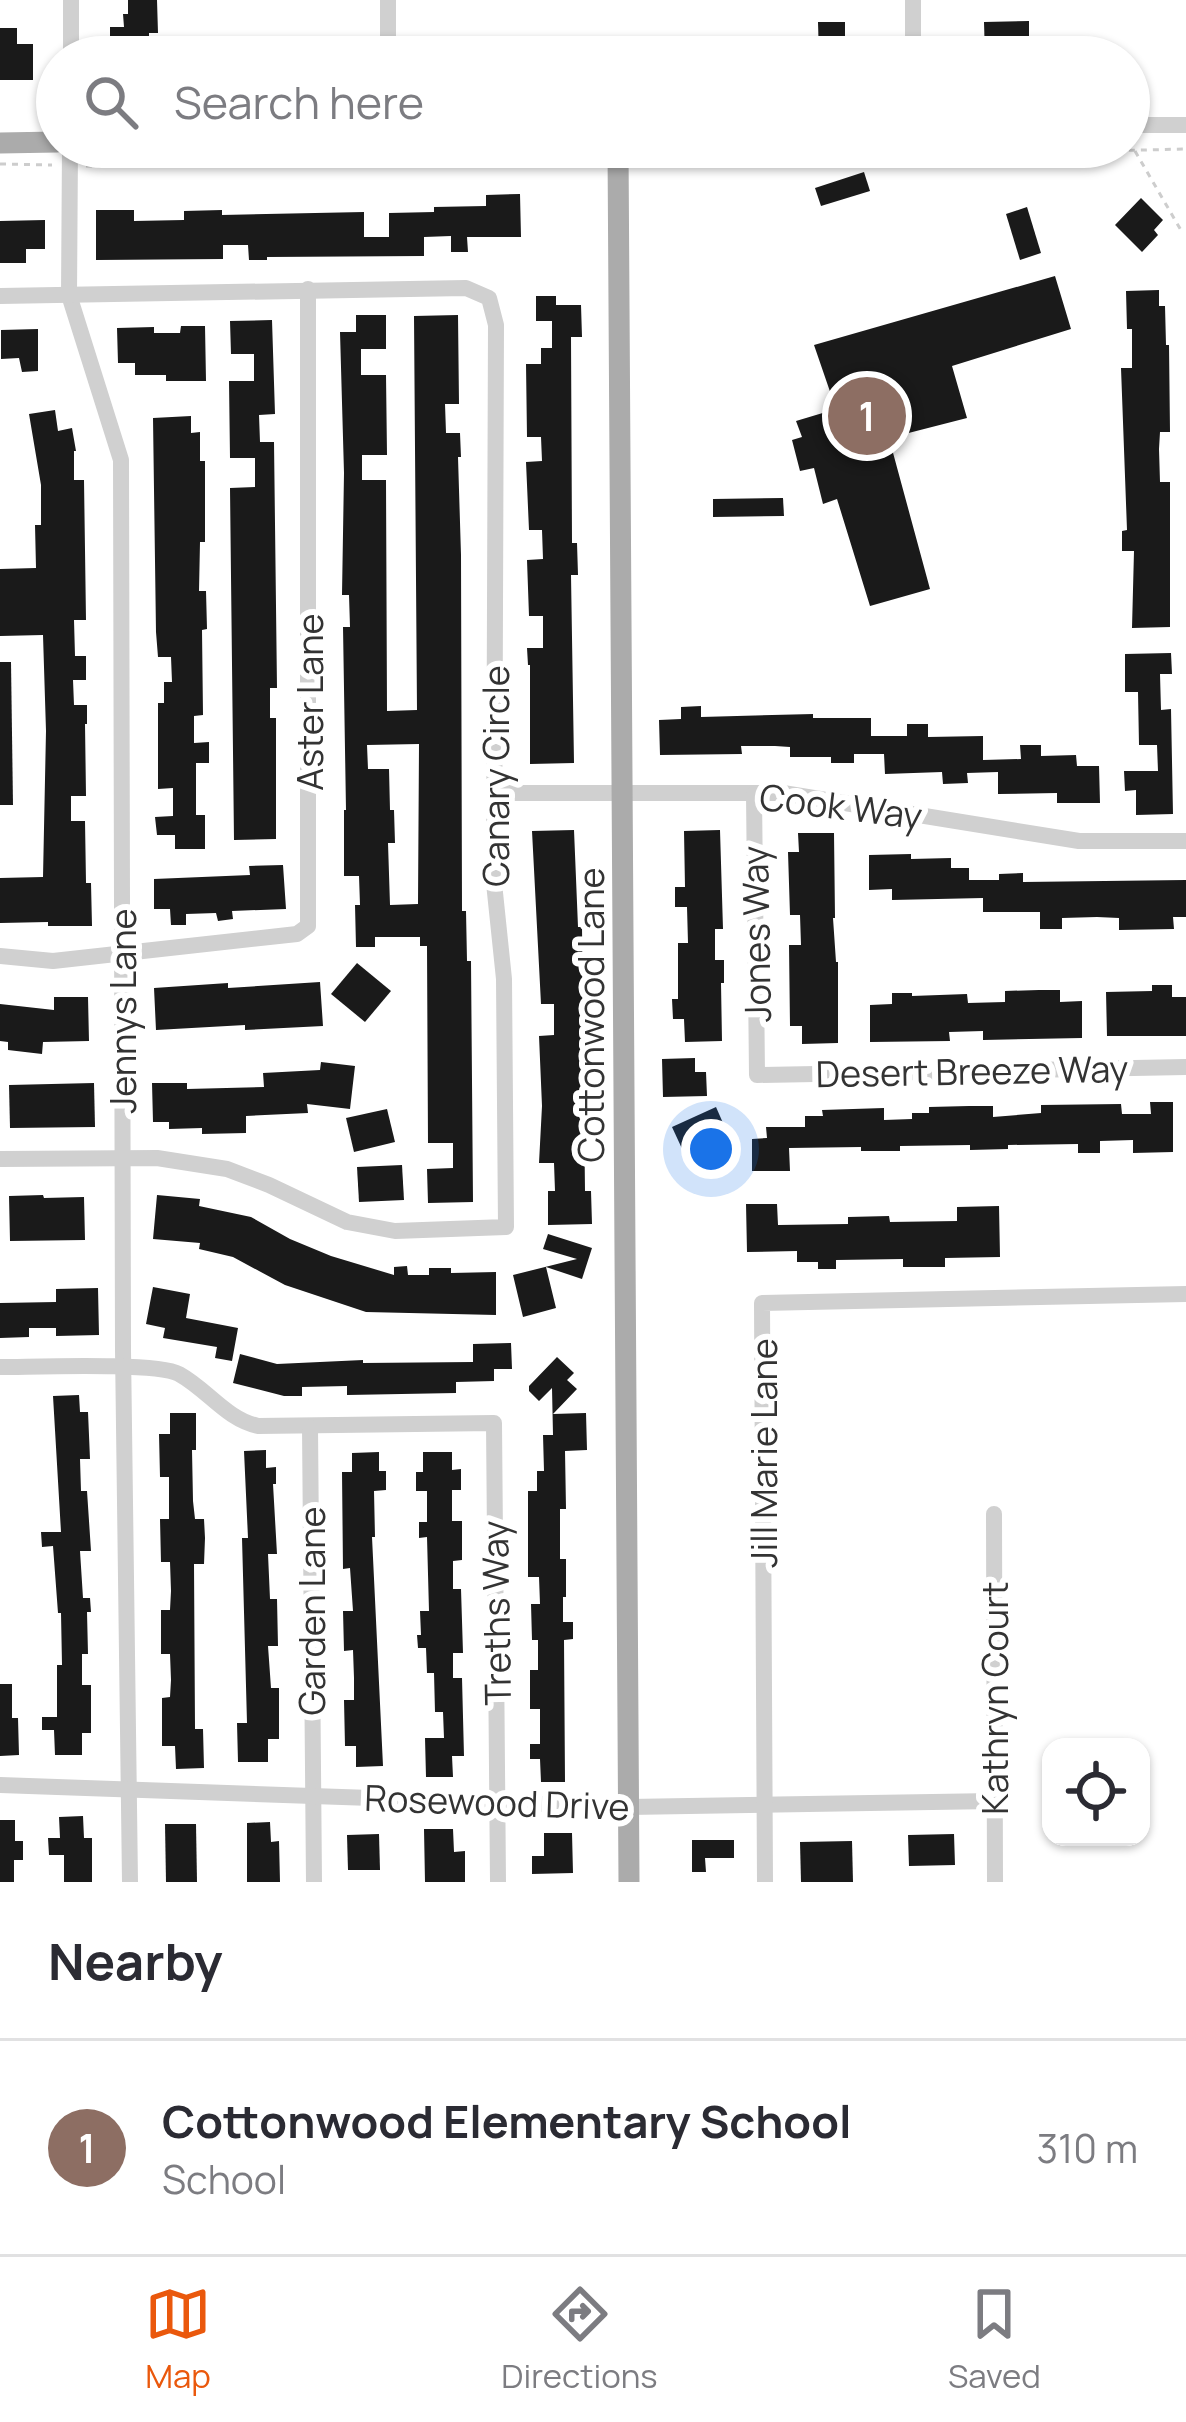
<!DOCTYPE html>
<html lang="en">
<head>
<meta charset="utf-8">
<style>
  body { margin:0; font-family:Manrope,sans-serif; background:#f2f2f3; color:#2b2b33 }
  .controls { position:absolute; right:36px; bottom:36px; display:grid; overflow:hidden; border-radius:24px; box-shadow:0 3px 9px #0004 }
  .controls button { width:108px; height:108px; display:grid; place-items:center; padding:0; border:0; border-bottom:3px solid #e1e1e2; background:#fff; color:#2b2b33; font:60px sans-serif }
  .you { position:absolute; left:711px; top:1149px; width:42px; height:42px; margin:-30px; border:9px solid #fff; border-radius:50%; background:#1a73e8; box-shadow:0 0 0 18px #1a73e833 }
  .badge { display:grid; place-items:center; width:78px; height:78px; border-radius:50%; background:#ea580c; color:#fff; font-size:39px; font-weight:700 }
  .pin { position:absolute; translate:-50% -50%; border:6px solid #fff; box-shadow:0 3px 12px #0006 }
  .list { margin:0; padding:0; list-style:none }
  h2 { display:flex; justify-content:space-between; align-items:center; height:156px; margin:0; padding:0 48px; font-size:51px }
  h2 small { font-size:39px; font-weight:400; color:#7c7c81 }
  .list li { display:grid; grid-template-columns:78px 1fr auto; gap:36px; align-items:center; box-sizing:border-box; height:216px; padding:0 48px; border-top:3px solid #e1e1e2 }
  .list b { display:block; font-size:45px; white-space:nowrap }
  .list p { margin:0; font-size:39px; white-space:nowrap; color:#7c7c81 }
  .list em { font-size:39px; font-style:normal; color:#7c7c81 }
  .icon { flex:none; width:66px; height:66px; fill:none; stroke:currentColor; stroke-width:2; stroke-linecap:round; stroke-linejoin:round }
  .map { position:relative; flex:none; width:1186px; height:1882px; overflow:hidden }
  .search { position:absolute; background:#fff; box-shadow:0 3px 9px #0004; left:36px; right:36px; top:36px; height:132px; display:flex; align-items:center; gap:30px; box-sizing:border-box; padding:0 42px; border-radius:66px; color:#7c7c81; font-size:45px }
  .sheet { height:372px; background:#fff }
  nav { display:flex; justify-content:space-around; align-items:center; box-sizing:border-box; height:168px; border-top:3px solid #e1e1e2; background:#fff; font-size:33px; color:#7c7c81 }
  nav a { display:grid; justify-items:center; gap:6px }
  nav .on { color:#ea580c }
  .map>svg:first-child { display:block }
</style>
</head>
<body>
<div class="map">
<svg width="1186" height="1882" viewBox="0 0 1186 1882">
  <rect width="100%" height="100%" fill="#fff"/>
  <g fill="#1a1a1a" fill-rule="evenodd">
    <path d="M128 0H157L158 33H149V51L110 52V27H124L123 14H128Z"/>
    <path d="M1029 21V57H985L984 22Z"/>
    <path d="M818 22H845V57H819Z"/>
    <path d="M0 28H17V44H33V80H0Z"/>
    <path d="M864 172 870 191 821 206 815 188Z"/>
    <path d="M520 194 521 237H467L468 252H451V236L424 237V256L267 257V260H249L248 245H223V259L96 260V210H134V221L184 220V211L222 210V215L364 212V237H389V213L434 212V207L486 206V195Z"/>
    <path d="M1141 198 1163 220 1154 230 1158 235 1142 252 1115 225Z"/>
    <path d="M1027 207 1041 253 1020 260 1006 214Z"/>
    <path d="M45 220V249H26V263H0V221Z"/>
    <path d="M1055 276 1071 329 952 366 967 418 889 438 930 589 870 606 837 499 823 504 814 468 800 471 792 440 802 437 796 421 836 409 814 345Z"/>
    <path d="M1159 290V306H1165L1166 345H1169L1170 432H1160L1159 449 1160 482H1170V627L1132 628 1134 551H1122V531L1127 530 1121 368H1132V329H1127L1126 291Z"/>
    <path d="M536 296H556V305H581L582 337H571L572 543H577L578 575H571L574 763 530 764V665H528L527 648H543V616H529L527 560 543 559 542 530H529L526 462 542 461 541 437H527L526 364H541V348H552V321H536Z"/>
    <path d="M356 315H386V349H361V375H386L387 455H362V480H386L387 711 417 710 414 316 458 315 459 404H445L446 433H460L461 457H458L461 555 462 911H466L467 961H471L473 1202 428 1203 427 1169 453 1168V1143H428L427 946H420V937H375V947H356L355 905H360L359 876H344V810H346L343 627H350L349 595H342L344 473 340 332H356ZM419 744 418 904 390 905 388 843H395L394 810H390L389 769H368L367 745Z"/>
    <path d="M272 320 275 414 259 415 260 442H274L277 688H270V718H276V839L234 840 230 488 255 487V458H230L229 381H254V354H231L230 321Z"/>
    <path d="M181 326H205L206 381H166V375H135V363H118L117 328 154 327V333H180Z"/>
    <path d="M38 329V371L22 372 19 358 1 359V330Z"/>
    <path d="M55 410 58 431 72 428 76 451H74V480H84L86 620H74L75 656H86V680H73L74 705H87V724H85L86 796H71V821H85L86 883H91L92 926H48V922L0 923V878L43 877 46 731 43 635 0 636V569L36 568 35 525H41V485L29 414Z"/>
    <path d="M191 416V433L200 432V461H205V542H200L199 591H206L207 629 202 630 203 715 194 716V743L209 742V763H196V815H205V849H175V835H157L155 817 173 816V788L158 789V703H164V682H172L171 657H158L156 632 153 418Z"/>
    <path d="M783 498 784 516 713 517V499Z"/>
    <path d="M1171 653 1172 674H1160L1161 710 1171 709 1173 814 1136 815V790L1125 791 1124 771H1158L1157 745H1139L1138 692H1125V654Z"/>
    <path d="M0 662H11L13 805H0Z"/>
    <path d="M701 706V717L813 714V718H871V736H907V724H928V737L983 736V760L1021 759 1020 745H1041V756L1076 755 1077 766H1099L1100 803H1057V793L998 794V772L967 773 968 783 943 784 942 772 885 774 884 754H854V763H831V757H790V747L775 746H741L742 754 660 755 659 720 681 719V707Z"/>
    <path d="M574 830 578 927H582L585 1191H591L592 1224 548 1225V1191H555L554 1163H539L542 1106 539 1036 554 1035V1004H541L532 831Z"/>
    <path d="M720 830 723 929H715V960H724V983H721L722 1041 685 1042 684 1019H673L672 999H678V943H688L687 907H675V887H685L684 831Z"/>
    <path d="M798 833H834L835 918H833L836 962H838V1043L802 1044V1026H790L789 945H801L800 915H790L788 852H799Z"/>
    <path d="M911 854V859L951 858V868H969V880H999V874L1023 873V882L1186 880V917H1173L1174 929 1119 930V918L1097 917 1062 918V929H1040V912H983V898L892 900V889L869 890V855Z"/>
    <path d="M283 865 286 909 232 911 233 919 218 921 216 913 186 914V925H171L170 909H154V879L250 875 249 866Z"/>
    <path d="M357 963 391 991 365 1022 331 994Z"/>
    <path d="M320 982 323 1026 245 1030V1025L156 1030 154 988 228 983V988Z"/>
    <path d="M1152 985H1172V997H1186V1036H1107L1106 992 1152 991Z"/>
    <path d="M1039 990H1060V1002L1082 1001V1038L983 1040V1031L949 1032 950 1041 870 1042V1005L892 1004V993H912V996L967 994 968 1003 1005 1002V991Z"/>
    <path d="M54 997H88L89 1041 43 1042 42 1054 8 1050V1042L0 1041V1004L54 1010Z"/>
    <path d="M695 1058V1072H706L707 1096 663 1097 662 1059Z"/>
    <path d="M321 1062 355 1066 350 1109 307 1104 308 1113 246 1116V1133L202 1134V1128L169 1129V1122H153L152 1083H187V1089L264 1087 263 1073 320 1070Z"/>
    <path d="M94 1083 95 1127 10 1128 9 1085Z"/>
    <path d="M1150 1102H1173V1152L1133 1153V1140L1100 1141V1153H1078V1144L1008 1145V1149L970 1150V1145L900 1146V1151H861V1147L789 1148 790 1171H752V1139L767 1138 766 1127H805V1116H823L822 1110 884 1108V1120L912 1119V1113H929V1107L969 1106H993V1117L1041 1113V1105L1121 1104 1122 1114H1151Z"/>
    <path d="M716 1107 733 1146 690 1166 672 1127Z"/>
    <path d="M387 1109 395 1142 354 1152 346 1118Z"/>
    <path d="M402 1165 404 1200 359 1202 357 1167Z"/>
    <path d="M43 1195 44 1198 84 1197 85 1240 10 1241 9 1196Z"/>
    <path d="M157 1195 200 1199 199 1206 251 1217 290 1239 331 1256 394 1275V1267L407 1266 408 1275H429V1268H451V1273L496 1272V1315L366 1312 285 1285 233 1257 199 1249 200 1243 153 1239Z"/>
    <path d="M746 1204H777L778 1225 848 1224V1217L889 1216 890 1222 957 1221V1207L999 1206 1000 1257 945 1258V1267H903V1259L836 1260V1269H818V1262H797V1251L747 1252Z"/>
    <path d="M548 1234 592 1248 582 1279 546 1267 556 1308 523 1317 513 1275 577 1259 543 1249Z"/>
    <path d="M153 1287 190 1294 186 1318 238 1328 232 1361 215 1358 217 1347 163 1338 165 1328 146 1324Z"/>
    <path d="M98 1288 99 1335 56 1336V1328H29V1337L0 1338V1303L56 1302V1289Z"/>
    <path d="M511 1343 512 1369H494V1381L456 1382V1393L347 1395V1386L302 1387V1396H284L233 1383 240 1354 277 1364 363 1360V1363L473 1362V1344Z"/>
    <path d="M557 1357 574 1373 567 1380 577 1389 553 1414 586 1413 587 1450 565 1451 566 1509H560V1559H566V1597H563V1622H573V1639L564 1640 565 1782H541L540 1759H530V1744H540V1709H530V1670H538V1640H532L531 1604H540L539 1577H528V1491H537V1471H544L543 1435H553L552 1388 539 1401 529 1391V1386Z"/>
    <path d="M79 1395 80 1412H88L90 1459H80L81 1491H87L91 1551H80L83 1598H90L91 1612H87L88 1654H82V1685H91V1733H82V1755H55L54 1730H42V1717H57V1665H62L61 1613H58L53 1546 42 1547 41 1532H61L53 1396Z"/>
    <path d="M170 1413H196V1450H192L193 1501 195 1519H204L205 1538 204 1564H194L195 1729H203L204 1768 176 1769 175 1746H162V1698L170 1697 171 1680 170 1654H161V1610H170L171 1591 170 1562H161L160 1519H169V1477H160L159 1434H170Z"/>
    <path d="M266 1450V1468L276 1467V1484H273L277 1554H268L270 1599H277L278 1646H268L271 1688H279V1739H268V1762H238L237 1723H247L242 1538H248L244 1451Z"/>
    <path d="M379 1452V1471H386V1490L374 1491 375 1537H372L383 1766 356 1767V1746H345L344 1700H354V1678L353 1650 344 1651 343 1611H353L350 1568 343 1569 342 1472H352V1453Z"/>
    <path d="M423 1452H452V1470L461 1469V1490H452V1521H462V1560L453 1561V1589H461L463 1653H453V1678H462L464 1756H452L453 1777H426L425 1738H444L443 1712H435L434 1673H427L426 1648H418L417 1635H421L420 1611H429L427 1537 419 1538V1522H427V1491H416V1472H423Z"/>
    <path d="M0 1684H12V1718H18L19 1755 0 1756Z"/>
    <path d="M83 1816 84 1838H92V1882H64V1855H49L48 1838H60L59 1817Z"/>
    <path d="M0 1820H15V1841H23V1860H14V1882H0Z"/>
    <path d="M270 1822 271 1842 279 1841 280 1882H247V1823Z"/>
    <path d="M165 1824H196L197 1882H166Z"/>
    <path d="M424 1829H453L454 1852 465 1851V1882H425Z"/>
    <path d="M544 1833H572L573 1873 532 1874V1856H544Z"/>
    <path d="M379 1834 380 1870H348L347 1835Z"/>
    <path d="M954 1834 955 1865 909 1866 908 1835Z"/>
    <path d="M692 1840H734V1858H705L706 1872H692Z"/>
    <path d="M852 1841 853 1882H801L800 1842Z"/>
  </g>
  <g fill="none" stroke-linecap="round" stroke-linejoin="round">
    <g stroke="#cdcdcd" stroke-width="3" stroke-dasharray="6 6" stroke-linecap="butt">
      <path d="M1135 151 1182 232"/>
      <path d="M637 162 1186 149"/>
      <path d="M0 164 52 165"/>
      <path d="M86 166 598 165"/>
    </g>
    <g stroke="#d0d0d0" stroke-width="16">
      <path d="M71 57V0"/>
      <path d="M388 57V0"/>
      <path d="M913 57V0"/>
      <path d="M1129 125H1186"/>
      <path d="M70 147 69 295 121 460 123 1350 130 1882"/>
      <path d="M0 296 466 288 489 298 496 325 494 883 504 979 506 1227 395 1231 347 1222 269 1185 227 1169 157 1158 0 1159"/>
      <path d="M495 793H783L1079 841H1186"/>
      <path d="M754 794 757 1075 1186 1067"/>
      <path d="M0 956 53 961 297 934 308 926V289"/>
      <path d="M0 1367C34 1367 156 1362 179 1374 208 1390 226 1419 258 1426L494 1423 498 1882"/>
      <path d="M310 1427 314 1882"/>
      <path d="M994 1514 995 1882"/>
      <path d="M0 1785 629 1807 994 1801"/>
      <path d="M765 1882 762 1303 1186 1294"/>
    </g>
    <g stroke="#ababab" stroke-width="21">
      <path d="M0 143 57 142"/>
      <path d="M618 147 629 1882"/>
    </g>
  </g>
  <g text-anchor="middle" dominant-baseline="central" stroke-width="12" stroke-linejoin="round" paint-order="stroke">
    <g font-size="36" fill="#333" stroke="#fff">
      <text transform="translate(309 702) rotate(-90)">Aster Lane</text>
      <text transform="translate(495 776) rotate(-90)">Canary Circle</text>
      <text transform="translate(841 806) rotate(7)">Cook Way</text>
      <text transform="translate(756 934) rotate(-91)">Jones Way</text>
      <text transform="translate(122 1011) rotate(-90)">Jennys Lane</text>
      <text transform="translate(590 1015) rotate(-90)">Cottonwood Lane</text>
      <text transform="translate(972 1071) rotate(-1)">Desert Breeze Way</text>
      <text transform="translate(763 1453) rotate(-90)">Jill Marie Lane</text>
      <text transform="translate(311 1611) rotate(-90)">Garden Lane</text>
      <text transform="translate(496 1613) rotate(-91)">Treths Way</text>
      <text transform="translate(994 1698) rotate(-90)">Kathryn Court</text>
      <text transform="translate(497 1802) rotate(2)">Rosewood Drive</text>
    </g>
  </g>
</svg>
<div class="controls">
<button><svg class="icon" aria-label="locate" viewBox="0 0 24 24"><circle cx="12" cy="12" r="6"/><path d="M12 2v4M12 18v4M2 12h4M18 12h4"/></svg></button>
</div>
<div class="you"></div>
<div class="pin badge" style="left:867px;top:416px;background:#8d6e63">1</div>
<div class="search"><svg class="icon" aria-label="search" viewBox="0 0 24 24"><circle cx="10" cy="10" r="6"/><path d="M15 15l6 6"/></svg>Search here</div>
</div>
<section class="sheet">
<h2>Nearby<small></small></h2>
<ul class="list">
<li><span class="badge" style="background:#8d6e63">1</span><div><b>Cottonwood Elementary School</b><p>School</p></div><em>310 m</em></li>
</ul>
</section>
<nav>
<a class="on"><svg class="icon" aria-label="map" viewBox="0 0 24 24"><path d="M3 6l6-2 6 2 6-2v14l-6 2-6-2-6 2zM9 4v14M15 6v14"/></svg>Map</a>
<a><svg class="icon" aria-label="directions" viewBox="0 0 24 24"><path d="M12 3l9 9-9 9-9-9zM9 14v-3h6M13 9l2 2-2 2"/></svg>Directions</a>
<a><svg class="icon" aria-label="saved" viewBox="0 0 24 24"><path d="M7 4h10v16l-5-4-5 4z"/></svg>Saved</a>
</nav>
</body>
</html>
